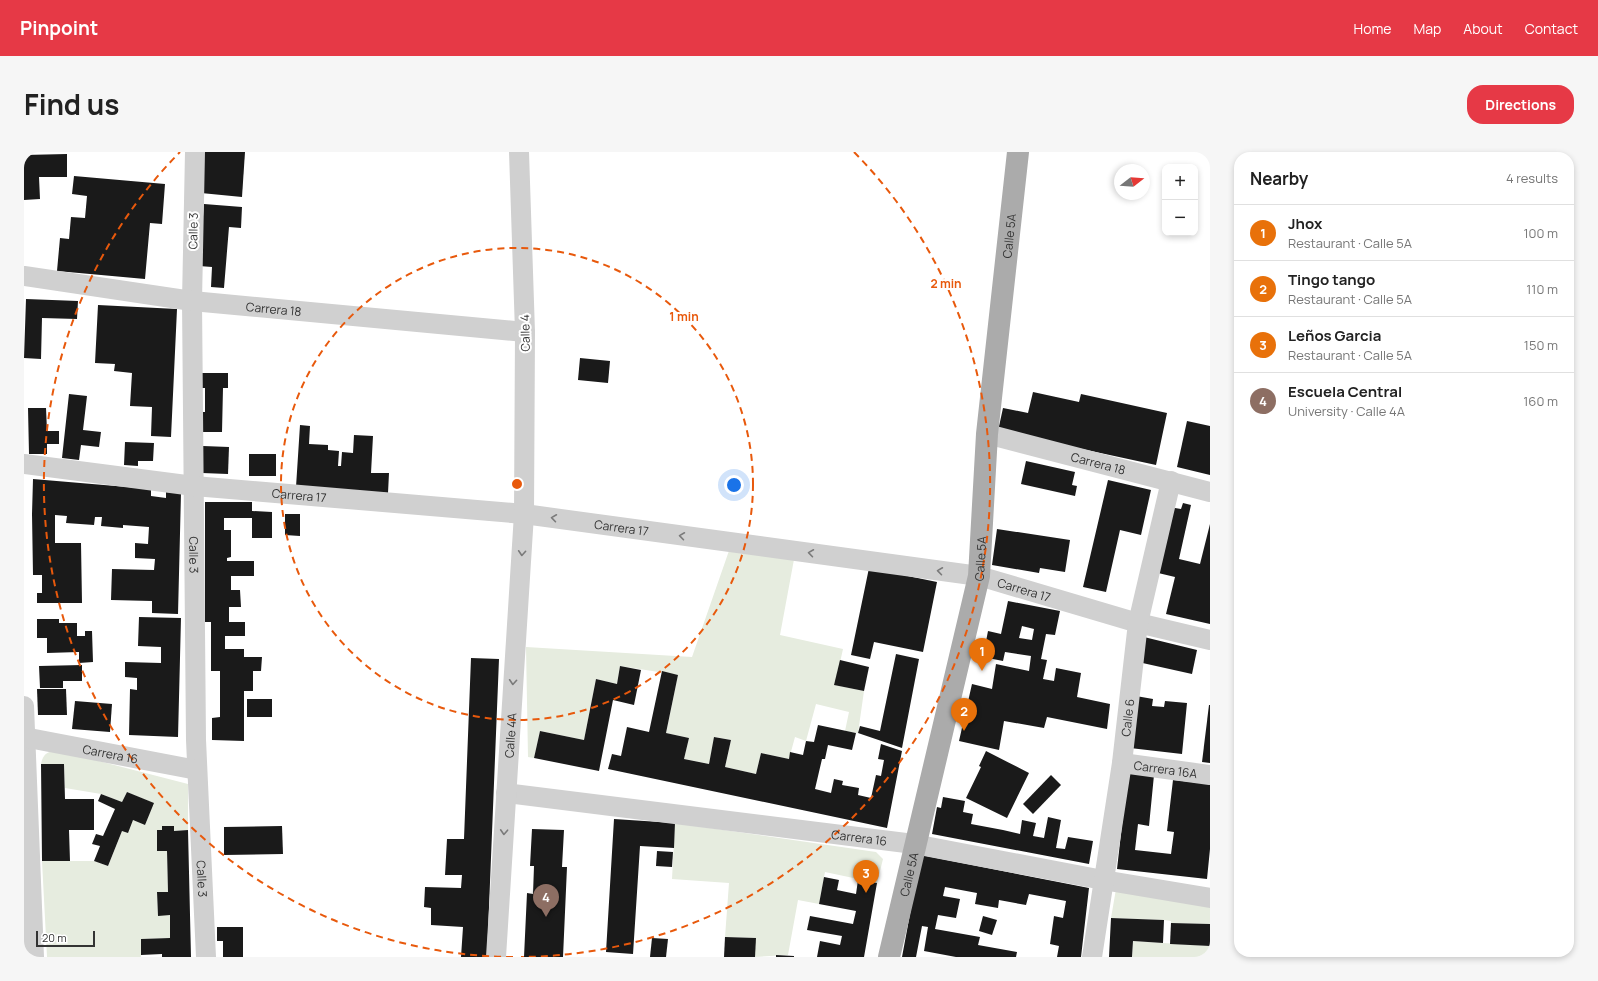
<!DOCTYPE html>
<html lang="en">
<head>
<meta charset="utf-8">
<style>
  body { margin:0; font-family:Manrope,sans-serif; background:#f6f6f6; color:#222 }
  .controls { position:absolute; right:12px; top:12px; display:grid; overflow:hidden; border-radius:8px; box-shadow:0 2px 6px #0003 }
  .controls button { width:36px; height:36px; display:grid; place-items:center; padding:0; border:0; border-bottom:1px solid #e0e0e0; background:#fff; color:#222; font:20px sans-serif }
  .compass { position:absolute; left:1090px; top:12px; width:36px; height:36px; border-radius:50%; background:#fff; box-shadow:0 2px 6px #0003; rotate:73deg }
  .scale { position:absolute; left:12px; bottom:10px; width:59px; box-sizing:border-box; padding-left:4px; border:2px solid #333; border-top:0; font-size:11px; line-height:14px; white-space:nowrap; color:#333; -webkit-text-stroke:3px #fff; paint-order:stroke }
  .you { position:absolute; left:710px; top:333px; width:14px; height:14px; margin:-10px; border:3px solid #fff; border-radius:50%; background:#1a73e8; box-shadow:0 0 0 6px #1a73e833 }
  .badge { display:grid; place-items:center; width:26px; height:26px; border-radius:50%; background:#e63946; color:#fff; font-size:13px; font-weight:700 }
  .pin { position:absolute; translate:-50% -33px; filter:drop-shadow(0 1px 2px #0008) }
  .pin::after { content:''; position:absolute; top:21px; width:14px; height:12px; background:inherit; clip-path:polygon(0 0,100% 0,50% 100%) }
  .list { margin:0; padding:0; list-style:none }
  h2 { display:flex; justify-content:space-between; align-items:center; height:52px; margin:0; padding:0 16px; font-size:17px }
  h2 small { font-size:13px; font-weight:400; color:#767676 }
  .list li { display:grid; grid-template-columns:26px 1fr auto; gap:12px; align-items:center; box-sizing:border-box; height:56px; padding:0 16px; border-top:1px solid #e0e0e0 }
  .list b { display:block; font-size:15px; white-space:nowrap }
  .list p { margin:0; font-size:13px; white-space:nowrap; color:#767676 }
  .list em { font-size:13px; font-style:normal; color:#767676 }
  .map { position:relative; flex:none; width:1186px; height:805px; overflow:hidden; border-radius:16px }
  header { display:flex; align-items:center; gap:24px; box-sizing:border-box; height:56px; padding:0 20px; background:#e63946; color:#fff }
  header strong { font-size:19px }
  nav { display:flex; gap:22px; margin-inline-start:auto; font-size:14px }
  .intro { display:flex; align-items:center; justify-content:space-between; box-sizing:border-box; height:96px; padding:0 24px }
  h1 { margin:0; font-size:28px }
  .button { padding:10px 18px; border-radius:16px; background:#e63946; color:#fff; font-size:14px; font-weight:700 }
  main { display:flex; gap:24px; padding:0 24px }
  aside { flex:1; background:#fff; border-radius:16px; box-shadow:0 2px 6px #0003 }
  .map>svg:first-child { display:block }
</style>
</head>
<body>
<header>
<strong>Pinpoint</strong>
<nav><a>Home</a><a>Map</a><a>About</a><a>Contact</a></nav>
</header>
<div class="intro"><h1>Find us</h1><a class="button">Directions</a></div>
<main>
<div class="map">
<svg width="1186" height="805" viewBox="0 0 1186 805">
  <rect width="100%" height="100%" fill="#fff"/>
  <g fill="#e6ecdf">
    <path d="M707 393 771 402 756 483 819 497 811 533 840 539 834 581 821 579 825 560 792 552 782 589 771 585 765 607 737 601 732 622 701 615 707 588 691 585 685 612 660 607 665 586 642 581 654 523 596 514 593 532 572 527 560 588 516 579 510 606 504 605 502 495 668 505Z"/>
    <path d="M32 598 164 632V678L150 679V674H138V678H133V699H143L144 740 133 741 134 763H146V786L117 787V805H23L18 709H70L84 714 98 679 109 668 121 673 129 651 103 640 98 650 77 642 41 636 40 612H17C19 602 23 600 32 598Z"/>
    <path d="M651 671 852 700 859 707 853 731 801 720 795 752 774 748 764 803 731 805V786L701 785 705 731 648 727Z"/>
    <path d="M1092 737 1186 749V772L1147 771V769L1140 768 1087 766Z"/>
    <path d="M1109 789 1186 794V805H1108Z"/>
  </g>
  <g fill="#1a1a1a" fill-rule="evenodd">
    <path d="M165 0H221L218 45 177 41Z"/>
    <path d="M43 2V25H15L16 47 0 48V3Z"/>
    <path d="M50 24 141 32 138 72 126 71 121 127 33 119 36 86 45 87 47 65 61 66 63 44 48 42Z"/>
    <path d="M180 52 218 55 217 76 205 75 200 136 187 135 188 115 175 114Z"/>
    <path d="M2 147 54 149 53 167 18 166 17 207 0 206Z"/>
    <path d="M74 153 153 157 147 285 127 284 128 255 106 254 108 221 90 219 91 212 71 211Z"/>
    <path d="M556 206 586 209 584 231 554 228Z"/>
    <path d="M177 221H204V236H199L198 280H175L176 260H181V236H176Z"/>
    <path d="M1009 240 1055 250 1057 242 1143 261 1132 313 974 279 979 256 1004 261Z"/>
    <path d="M45 242 63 244 59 278 77 280 75 295 57 293 55 308 38 306Z"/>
    <path d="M4 256H22L23 279H35V292H23V302H5Z"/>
    <path d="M1163 269 1186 274V323L1153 315Z"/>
    <path d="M276 273 286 274 285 292 304 293V298L315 299 314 314H317L318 300 329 301 330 283 349 284 347 321H365L364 341 272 335Z"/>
    <path d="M101 290 130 291 129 309H114V314L100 313Z"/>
    <path d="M179 294 205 295 204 322 178 321Z"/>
    <rect x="225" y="302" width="27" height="22"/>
    <path d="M1002 309 1051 320 1048 333 1053 334 1051 344 997 332Z"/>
    <path d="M9 327 127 337V344L142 346V340L157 341 154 462 128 461V449L87 448 88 417 130 418 131 407 111 406V391L124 392 125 375 99 373V376L77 374 78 365H71L70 373 42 371 43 364 31 363V391H57L58 451H13V441H18V423H9L8 362Z"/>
    <path d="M1084 328 1127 338 1117 383 1096 378 1082 440 1059 435Z"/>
    <path d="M181 350H228V359L248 360V386H228V366H200V378H207V405L203 406V409H230V424H207V438H216L217 455H205V470H221V484H201V497H220V505H238L237 519H229V539H220V589L188 588V566L196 565V519H187V470H181Z"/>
    <path d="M1159 351 1167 353 1155 407 1176 412 1186 372V472L1142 462 1151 425 1130 420 1145 355 1157 357Z"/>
    <path d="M261 362H276V384L261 383Z"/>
    <path d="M973 377 1046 388 1041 420 1016 416 1015 421 968 413Z"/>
    <path d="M845 416 913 430 899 500 850 490 846 507 827 503Z"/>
    <path d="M984 449 1036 459 1031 483 1022 482 1017 507 1023 508 1019 527 1030 529 1032 516 1057 521 1053 545 1086 552 1083 577 1023 565 1020 576 980 569 975 598 935 589 948 532 968 537 972 512 1005 519 1007 504 981 500 979 509 959 505 964 479 977 482ZM998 474 1010 477 1008 488 995 486Z"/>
    <path d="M115 465 157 466 154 585 105 583 106 537 113 538V526L101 525V510L137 511V495L114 494Z"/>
    <path d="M13 467H35V471H53V484H61V479H68L69 510 55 511V500L23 501V486H13Z"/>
    <path d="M1120 485 1173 498 1168 522 1114 510Z"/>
    <path d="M872 502 895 507 878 596 834 581 836 574 856 579Z"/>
    <path d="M447 506 475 507 463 805H437L439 775 407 773V756L400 755 401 735 437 736 438 723H421L423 687H440Z"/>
    <path d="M816 508 845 515 840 539 810 533Z"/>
    <path d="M58 513V529H39V536H16L15 514Z"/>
    <path d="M596 514 617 518 610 553 589 548 575 619 510 606 516 579 560 588 572 527 593 532Z"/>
    <path d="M638 519 654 523 642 581 665 586 660 607 685 612 690 585 707 588 701 615 732 622 737 601 765 607 766 600 779 603 782 589 790 590 794 573 832 581 828 598 804 593 801 607H798L791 637 807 641 810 627 819 629 818 633 835 636 834 643 847 646 852 623 857 624 860 608 854 607 857 592 878 599 863 676 584 617 588 602 597 604 603 575 625 580Z"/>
    <path d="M13 537H42L43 563H14Z"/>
    <path d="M1112 544 1129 547 1128 554 1140 555 1141 549 1163 551 1158 602 1106 596Z"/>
    <rect x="223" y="547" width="25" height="18"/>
    <path d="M51 549 88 552 86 580 48 577Z"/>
    <path d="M1185 553H1186V611L1178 610Z"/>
    <path d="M962 599 1005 621 983 666 942 646 957 615 955 614Z"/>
    <path d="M17 612H40L41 647H70V678H45L46 709H18Z"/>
    <path d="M1104 620 1130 623 1125 674 1114 672 1111 698 1147 702 1150 680 1143 679 1149 628 1186 632V697L1183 727 1093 717Z"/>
    <path d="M1027 623 1037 633 1009 662 999 652Z"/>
    <path d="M103 640 130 651 121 673 109 668 104 681 98 679 84 714 70 709 76 694 68 692 72 682 79 684 91 657 74 649 77 642 98 650Z"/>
    <path d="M919 645 941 649 939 660 949 662 947 672 979 678 996 682 998 668 1012 671 1009 684 1020 686 1024 665 1037 668 1032 696 1041 697 1044 685 1069 689 1065 712 908 682 913 655 917 656Z"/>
    <path d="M590 667 651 671 650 696 616 694 609 802 582 800Z"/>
    <path d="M138 674H150V679L164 678 167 805H138V802L117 803V787L146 786V763L134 764 133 740H144L143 699H133V678H138Z"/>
    <path d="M258 674 259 702 200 703V675Z"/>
    <path d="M508 677 540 678 538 715H543L539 805H500L503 741 509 742 510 714H506Z"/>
    <path d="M633 699 649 700 648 715 632 714Z"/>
    <path d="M897 703 1065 736 1057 805H1033L1035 794 1026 792 1030 764 1039 766 1042 749 1005 742 1002 753 975 748 974 756 951 752 953 741 921 735 919 744 936 747 932 766 914 763 911 777 956 785 954 793 993 800 992 805H932L900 799 904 775 898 774 892 805H878Z"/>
    <path d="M800 725 815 728 813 738 832 742 834 728 853 731 840 805H793L796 789 816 793 818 784 783 778 786 764 829 772 832 759 795 752Z"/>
    <path d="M959 764 973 768 968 783 955 779Z"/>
    <path d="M1087 766 1140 768 1139 791 1109 789 1108 805H1085Z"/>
    <path d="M1147 771 1186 772V794L1146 792Z"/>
    <path d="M193 775H219V805H199V789H193Z"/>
    <path d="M701 785 732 786 731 805H700Z"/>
    <path d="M628 786 644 787 642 805H626Z"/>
    <path d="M752 803 770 804V805H752Z"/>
  </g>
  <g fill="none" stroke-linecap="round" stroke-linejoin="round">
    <g stroke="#d0d0d0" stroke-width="20">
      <path id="s1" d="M171 0 168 149 172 588 182 805"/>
      <path id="s2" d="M0 124 168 149 501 180"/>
      <path id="s3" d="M963 282 1186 340"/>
      <path id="s4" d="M0 312 170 334 500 362 955 424 1114 471 1186 488"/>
      <path d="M0 554 10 805"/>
      <path id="s5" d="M0 585 173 618"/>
      <path id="s6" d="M1098 611 1186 623"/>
      <path id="s7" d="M482 641 890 692 1079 728 1186 746"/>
      <path id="s8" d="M472 805 500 362 501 180 495 0"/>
      <path id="s9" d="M1068 805 1098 611 1114 471 1147 329"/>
    </g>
    <path stroke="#ababab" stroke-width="22" id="s10" d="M865 805 955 424 963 282 994 0"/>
  </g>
  <defs><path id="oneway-chevron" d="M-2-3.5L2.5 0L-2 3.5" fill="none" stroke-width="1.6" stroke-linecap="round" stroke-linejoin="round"/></defs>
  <g stroke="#7a7a7a">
    <use href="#oneway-chevron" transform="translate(530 366) rotate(-172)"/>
    <use href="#oneway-chevron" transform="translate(658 384) rotate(-172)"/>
    <use href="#oneway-chevron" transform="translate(498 401) rotate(94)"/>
    <use href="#oneway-chevron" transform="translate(787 401) rotate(-172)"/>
    <use href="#oneway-chevron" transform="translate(916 419) rotate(-172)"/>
    <use href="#oneway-chevron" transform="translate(489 530) rotate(94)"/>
    <use href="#oneway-chevron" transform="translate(480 680) rotate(93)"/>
  </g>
  <g fill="none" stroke="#e8590c" stroke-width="2" stroke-dasharray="7 5">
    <circle cx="493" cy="332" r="236"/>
    <path d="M489 805A473 473 0 0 1 156 0M830 0A473 473 0 0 1 497 805"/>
  </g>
  <g text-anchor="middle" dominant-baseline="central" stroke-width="4" stroke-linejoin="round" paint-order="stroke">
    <g font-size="12" fill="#333" stroke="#fff">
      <text transform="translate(169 79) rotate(-89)">Calle 3</text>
      <text stroke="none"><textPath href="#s10" startOffset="733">Calle 5A</textPath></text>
      <text stroke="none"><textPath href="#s2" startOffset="252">Carrera 18</textPath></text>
      <text transform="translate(501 181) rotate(-91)">Calle 4</text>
      <text stroke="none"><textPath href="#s3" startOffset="115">Carrera 18</textPath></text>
      <text stroke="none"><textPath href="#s4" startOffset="277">Carrera 17</textPath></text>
      <text stroke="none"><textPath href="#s4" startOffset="601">Carrera 17</textPath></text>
      <text stroke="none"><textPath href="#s1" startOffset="403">Calle 3</textPath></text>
      <text stroke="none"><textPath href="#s10" startOffset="409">Calle 5A</textPath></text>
      <text stroke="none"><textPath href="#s4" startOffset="1009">Carrera 17</textPath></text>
      <text stroke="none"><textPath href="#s9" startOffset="242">Calle 6</textPath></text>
      <text stroke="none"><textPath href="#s8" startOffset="222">Calle 4A</textPath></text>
      <text stroke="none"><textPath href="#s5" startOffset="88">Carrera 16</textPath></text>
      <text stroke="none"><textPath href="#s6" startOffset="44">Carrera 16A</textPath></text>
      <text stroke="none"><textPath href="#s7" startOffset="356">Carrera 16</textPath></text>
      <text stroke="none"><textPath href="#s10" startOffset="85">Calle 5A</textPath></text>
      <text stroke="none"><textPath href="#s1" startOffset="727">Calle 3</textPath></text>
    </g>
  </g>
  <circle cx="493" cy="332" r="6" fill="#e8590c" stroke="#fff" stroke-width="2"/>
  <g font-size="12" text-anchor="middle" font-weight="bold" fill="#e8590c" stroke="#fff" stroke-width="4" stroke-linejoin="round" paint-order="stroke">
    <text x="922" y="136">2 min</text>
    <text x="660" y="169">1 min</text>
  </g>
</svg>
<div class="controls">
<button>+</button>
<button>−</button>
</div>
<svg class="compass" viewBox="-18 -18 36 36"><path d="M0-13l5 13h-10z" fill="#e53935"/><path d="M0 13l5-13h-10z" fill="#767676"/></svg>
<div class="scale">20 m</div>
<div class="you"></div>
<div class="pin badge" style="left:958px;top:519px;background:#e8710a">1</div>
<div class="pin badge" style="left:940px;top:579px;background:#e8710a">2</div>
<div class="pin badge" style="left:842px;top:741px;background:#e8710a">3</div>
<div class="pin badge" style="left:522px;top:765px;background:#8d6e63">4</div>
</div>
<aside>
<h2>Nearby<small>4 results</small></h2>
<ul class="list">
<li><span class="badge" style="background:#e8710a">1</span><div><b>Jhox</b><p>Restaurant · Calle 5A</p></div><em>100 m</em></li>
<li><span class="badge" style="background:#e8710a">2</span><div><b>Tingo tango</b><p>Restaurant · Calle 5A</p></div><em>110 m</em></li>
<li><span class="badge" style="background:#e8710a">3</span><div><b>Leños Garcia</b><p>Restaurant · Calle 5A</p></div><em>150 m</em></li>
<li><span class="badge" style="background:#8d6e63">4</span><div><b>Escuela Central</b><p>University · Calle 4A</p></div><em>160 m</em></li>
</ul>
</aside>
</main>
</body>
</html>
